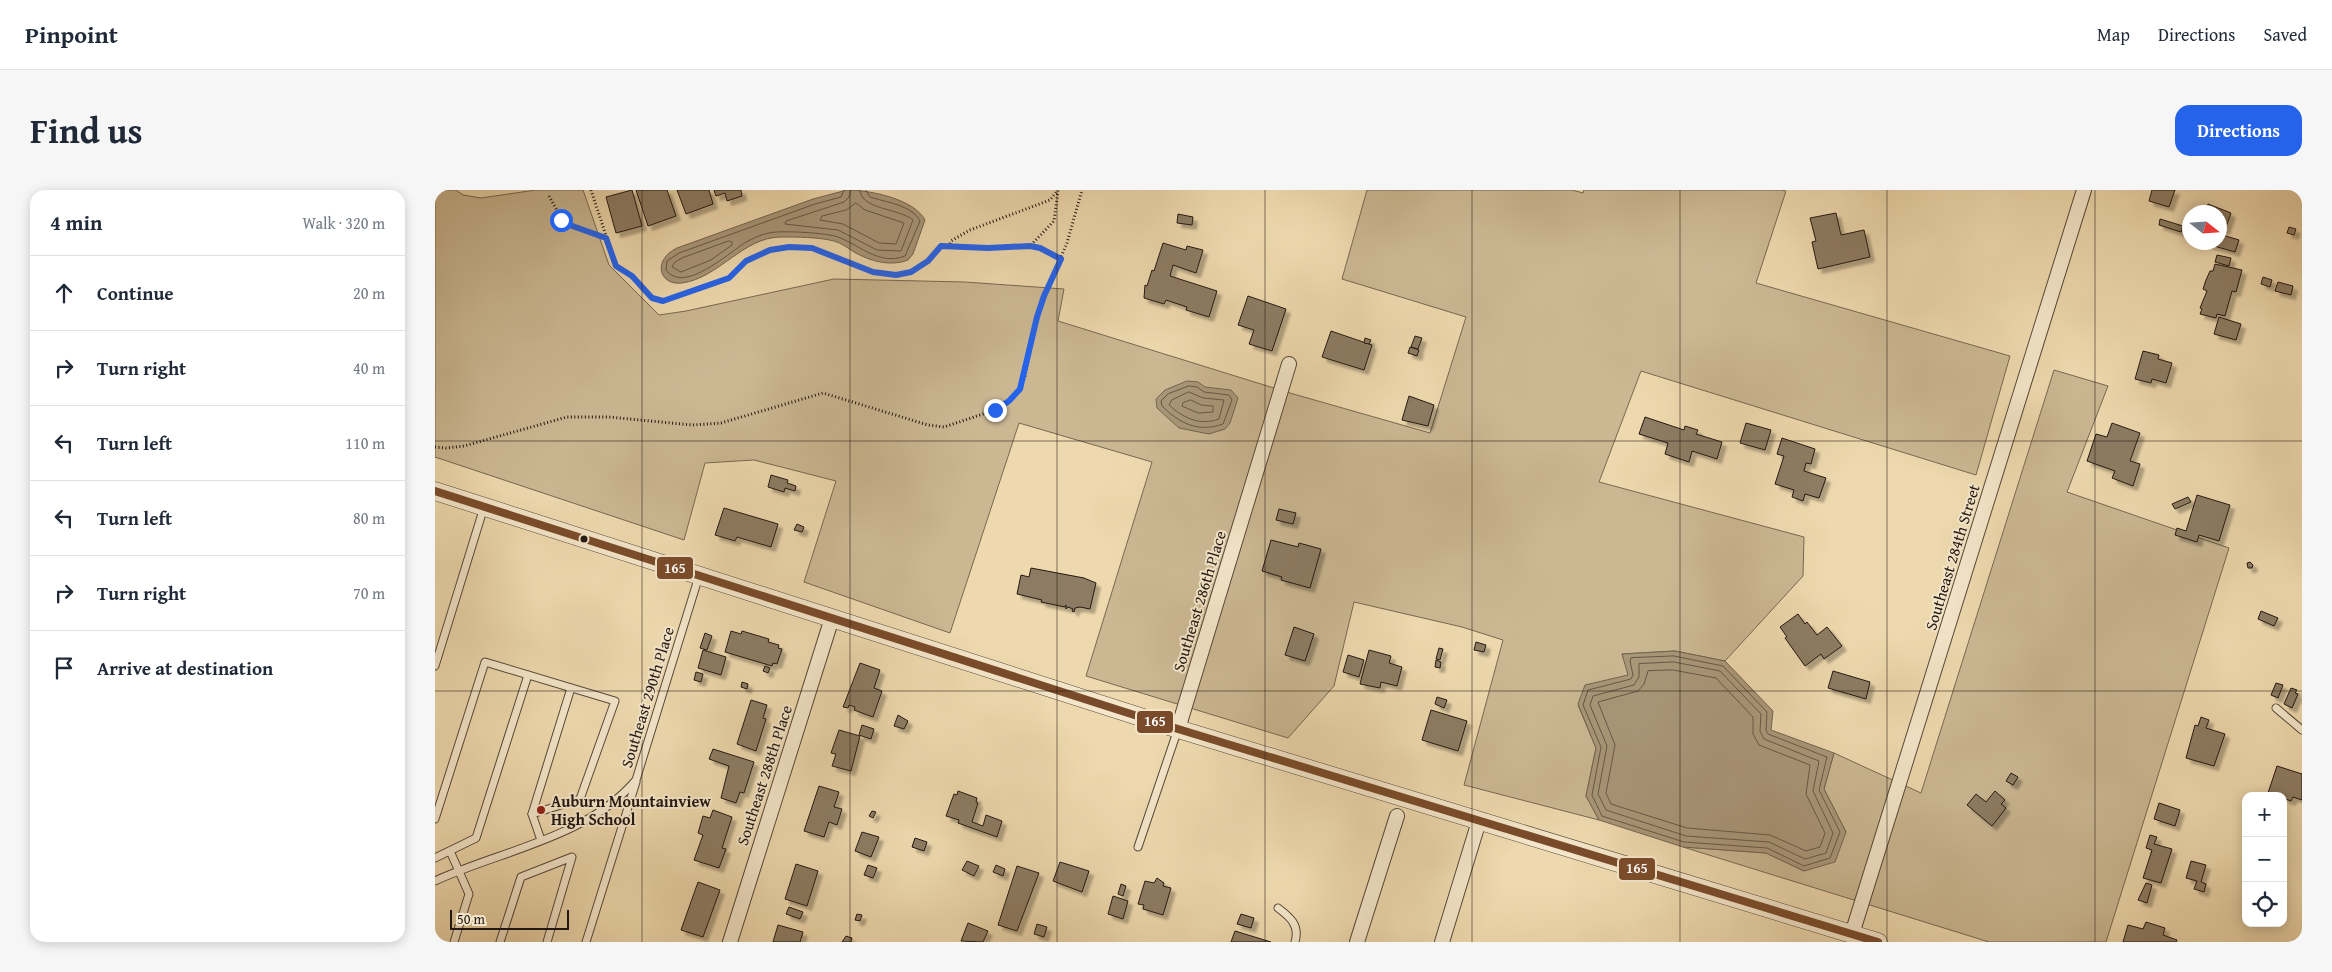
<!DOCTYPE html>
<html lang="en">
<head>
<meta charset="utf-8">
<style>
  body { margin:0; font-family:"Gentium Book Plus",serif; background:#f6f6f7; color:#1f2937 }
  .controls { position:absolute; right:15px; bottom:15px; display:grid; overflow:hidden; border-radius:10px; box-shadow:0 2px 12px #0003 }
  .controls button { width:45px; height:45px; display:grid; place-items:center; padding:0; border:0; border-bottom:1px solid #e0e1e3; background:#fff; color:#1f2937; font:25px sans-serif }
  .compass { position:absolute; left:1747px; top:15px; width:45px; height:45px; border-radius:50%; background:#fff; box-shadow:0 2px 12px #0003; rotate:107deg }
  .scale { position:absolute; left:15px; bottom:12px; width:119px; box-sizing:border-box; padding-left:5px; border:2px solid #231812; border-top:0; font-size:14px; line-height:18px; white-space:nowrap; color:#231812; -webkit-text-stroke:4px #f4e6ca; paint-order:stroke }
  .stop { position:absolute; width:15px; height:15px; margin:-11px; border:4px solid #2563eb; border-radius:50%; background:#fff }
  .stop.end { background:#2563eb; border-color:#fff; box-shadow:0 1px 5px #0008 }
  .list { margin:0; padding:0; list-style:none }
  h2 { display:flex; justify-content:space-between; align-items:center; height:65px; margin:0; padding:0 20px; font-size:21px }
  h2 small { font-size:16px; font-weight:400; color:#747a83 }
  .list li { display:grid; grid-template-columns:32px 1fr auto; gap:15px; align-items:center; box-sizing:border-box; height:75px; padding:0 20px; border-top:1px solid #e0e1e3 }
  .list b { display:block; font-size:19px; white-space:nowrap }
  .list em { font-size:16px; font-style:normal; color:#747a83 }
  .icon { flex:none; width:28px; height:28px; fill:none; stroke:currentColor; stroke-width:2; stroke-linecap:round; stroke-linejoin:round }
  .map { position:relative; flex:none; width:1867px; height:752px; overflow:hidden; border-radius:15px }
  header { display:flex; align-items:center; gap:30px; box-sizing:border-box; height:70px; padding:0 25px; background:#fff; border-bottom:1px solid #e0e1e3 }
  header strong { font-size:24px }
  nav { display:flex; gap:28px; margin-inline-start:auto; font-size:18px }
  .intro { display:flex; align-items:center; justify-content:space-between; box-sizing:border-box; height:120px; padding:0 30px }
  h1 { margin:0; font-size:35px }
  .button { padding:12px 22px; border-radius:15px; background:#2563eb; color:#fff; font-size:18px; font-weight:700 }
  main { display:flex; gap:30px; padding:0 30px }
  aside { flex:1; background:#fff; border-radius:15px; box-shadow:0 2px 12px #0003 }
  .map>svg:first-child { display:block }
</style>
</head>
<body>
<header>
<strong>Pinpoint</strong>
<nav><a>Map</a><a>Directions</a><a>Saved</a></nav>
</header>
<div class="intro"><h1>Find us</h1><a class="button">Directions</a></div>
<main>
<aside>
<h2>4 min<small>Walk · 320 m</small></h2>
<ul class="list">
<li><svg class="icon" aria-label="ahead" viewBox="0 0 24 24"><path d="M12 20V5M6 11l6-6 6 6"/></svg><div><b>Continue</b></div><em>20 m</em></li>
<li><svg class="icon" aria-label="right" viewBox="0 0 24 24"><path d="M7 20v-9h11M14 6l5 5-5 5"/></svg><div><b>Turn right</b></div><em>40 m</em></li>
<li><svg class="icon" aria-label="left" viewBox="0 0 24 24"><path d="M17 20v-9H6M10 6l-5 5 5 5"/></svg><div><b>Turn left</b></div><em>110 m</em></li>
<li><svg class="icon" aria-label="left" viewBox="0 0 24 24"><path d="M17 20v-9H6M10 6l-5 5 5 5"/></svg><div><b>Turn left</b></div><em>80 m</em></li>
<li><svg class="icon" aria-label="right" viewBox="0 0 24 24"><path d="M7 20v-9h11M14 6l5 5-5 5"/></svg><div><b>Turn right</b></div><em>70 m</em></li>
<li><svg class="icon" aria-label="arrive" viewBox="0 0 24 24"><path d="M6 21V4h12l-3 4 3 4H6"/></svg><div><b>Arrive at destination</b></div></li>
</ul>
</aside>
<div class="map">
<svg width="1867" height="752" viewBox="0 0 1867 752">
  <defs>
    <filter id="shadow"><feDropShadow dx="4.5" dy="4.5" stdDeviation="1" flood-color="#0004"/></filter>
  </defs>
  <rect width="100%" height="100%" fill="#eed9ae"/>
  <filter id="stains"><feTurbulence type="fractalNoise" baseFrequency=".004" numOctaves="4"/><feColorMatrix values="0 0 0 0 .2 0 0 0 0 .09 0 0 0 0 .02 0 0 0 .5 -.17"/></filter>
  <radialGradient id="worn" r=".72"><stop offset=".6" stop-color="#630" stop-opacity="0"/><stop offset="1" stop-color="#630" stop-opacity=".3"/></radialGradient>
  <g fill="#cbb893" stroke="#776852">
    <path d="M0 0H21L28 5 46 8 101 0H148L174 75 224 125 251 121 399 89 530 92 629 99 623 131 855 203 995 243 1031 127 907 89 932 0H1137L1148 3 1149 0H1347L1351 1 1321 93 1575 166 1541 285 1206 181 1164 292 1369 347 1368 386 1290 471 1240 461 1187 464 1194 485 1143 515 1161 558 1151 606 1164 630 1029 595 1068 450 1027 437 919 412 899 496 853 548 651 486 717 272 584 233 515 443 369 392 401 291 319 270 270 273 249 350 0 267Z"/>
    <path d="M1619 180 1673 196 1632 302 1794 358 1671 752H1554L1248 657 1331 663 1369 681 1411 642 1389 599 1399 563 1486 603Z"/>
  </g>
  <g fill="#a99779" stroke="#736450">
    <path d="M412 0C435 0 479 9 490 30L478 64 473 70C455 77 435 71 419 62 413 58 406 53 399 51 383 47 362 47 346 47 308 47 284 88 247 93 224 96 217 70 242 58L378 9Z"/>
    <path d="M752 191 763 192 770 197 796 200 803 208 795 233 790 239 774 244 744 238 722 218 721 209 730 200Z"/>
    <path d="M1240 461 1290 471 1338 521 1336 540 1399 563 1389 599 1411 642 1400 672 1369 681 1331 663 1248 657 1164 630 1151 606 1161 558 1143 514 1150 495 1193 485 1187 464Z"/>
  </g>
  <g fill="none" stroke-linecap="round" stroke-linejoin="round">
    <g stroke="#665846" stroke-width="1">
      <path d="M409 0 406 7 380 14 244 63 232 71 231 80C250 105 295 61 313 51 319 48 327 44 334 43 345 40 393 43 403 47 425 55 444 76 470 66L485 31C477 15 450 12 435 7L431 0"/>
      <path d="M416 0 414 7 409 12 351 31 350 34 403 40 442 60 466 61 478 30C464 18 426 20 425 0"/>
      <path d="M421 13 430 20 469 33 461 54 444 53 408 34 385 30 387 26 411 20Z"/>
      <path d="M294 51 297 52V55L276 70 246 82 237 77 240 72 247 68Z"/>
      <path d="M754 196 762 197 769 202 794 205 797 210 788 234C763 243 744 233 727 216L726 211 733 204Z"/>
      <path d="M754 202 768 208 789 210 784 229C765 236 748 228 734 215L737 210Z"/>
      <path d="M756 210 766 215 778 216V222L763 223 747 216 748 213Z"/>
      <path d="M1239 466 1288 476 1332 522 1331 540 1333 544 1392 567 1384 600 1405 642 1395 668 1369 676 1332 658 1249 652 1167 626 1157 605 1166 557 1148 515 1153 500 1196 489 1198 485 1195 471 1196 468Z"/>
      <path d="M1239 472 1285 481 1326 524 1325 541 1329 549 1384 571 1378 601 1398 643 1391 663 1370 669 1334 652 1251 646 1171 620 1163 604 1172 556 1155 515 1158 506 1199 495 1204 487V474Z"/>
      <path d="M1238 480 1281 488 1318 527V544L1324 555 1375 575 1371 604 1390 643 1385 657 1371 661 1335 645 1252 638 1176 614 1171 603 1180 555 1163 512 1203 501 1209 494 1213 481Z"/>
    </g>
  </g>
  <g fill="#8d7c63" stroke="#231812" filter="url(#shadow)">
    <path d="M197 0 207 36 181 43 171 7Z"/>
    <path d="M201 0H232L241 26 213 36Z"/>
    <path d="M242 0H274L278 14 251 24Z"/>
    <path d="M279 0H306L307 6 292 11 290 3 281 6Z"/>
    <path d="M1717 0H1740L1734 17 1714 11Z"/>
    <path d="M1773 14 1796 23 1790 40 1784 38V22H1770Z"/>
    <path d="M1401 23 1406 45 1429 40 1435 67 1383 79 1377 52 1381 51 1375 28Z"/>
    <path d="M743 24 758 27 757 35 742 33Z"/>
    <path d="M1725 29 1748 36 1746 42 1724 35Z"/>
    <path d="M1854 37 1861 39 1859 45 1852 43Z"/>
    <path d="M1784 44 1804 50 1800 62 1772 54 1784 52Z"/>
    <path d="M728 53 751 60 752 56 768 60 761 83 738 75 735 86 782 101 774 127 751 120 752 117 731 110 729 114 709 108 710 95 712 96 717 80 719 81Z"/>
    <path d="M1782 65 1796 68 1794 76 1780 72Z"/>
    <path d="M1780 74 1807 80 1801 102 1797 101 1790 126 1782 124 1781 128 1765 124 1767 119 1765 118 1772 101 1768 99 1771 90 1775 81H1778Z"/>
    <path d="M1828 87 1837 90 1835 97 1826 94Z"/>
    <path d="M1843 92 1858 96 1856 105 1840 101Z"/>
    <path d="M813 106 851 119 837 161 814 154 819 140 803 135Z"/>
    <path d="M1784 127 1806 134 1801 150 1779 144Z"/>
    <path d="M896 141 937 155 929 180 887 167Z"/>
    <path d="M980 146 987 148 983 159 976 157Z"/>
    <path d="M930 148 936 150 934 154 929 153Z"/>
    <path d="M975 157 984 160 982 166 973 163Z"/>
    <path d="M1708 161 1724 165 1723 169 1737 173 1731 193 1717 189 1716 193 1700 189Z"/>
    <path d="M974 206 999 215 993 236 967 230Z"/>
    <path d="M1210 227 1249 240 1250 236 1263 240 1261 244 1287 252 1282 269 1257 261 1254 272 1230 264 1233 253 1204 244Z"/>
    <path d="M1311 233 1336 240 1330 260 1305 253Z"/>
    <path d="M1677 233 1705 243 1695 271 1705 274 1698 296 1677 288 1680 281 1652 271 1661 244 1672 247Z"/>
    <path d="M1347 248 1380 259 1376 274 1371 273 1369 281 1391 288 1384 308 1370 304 1368 311 1357 307 1359 300 1340 294 1349 266 1342 264Z"/>
    <path d="M336 285 353 290 352 293 361 296 360 301 350 298 349 302 333 297Z"/>
    <path d="M1762 305 1795 315 1784 351 1764 345 1762 352 1740 345 1742 338 1751 341Z"/>
    <path d="M1753 307 1756 312 1740 319 1737 314Z"/>
    <path d="M289 318 343 334 336 357 302 347 300 351 280 345Z"/>
    <path d="M844 319 861 323 858 334 841 330Z"/>
    <path d="M362 334 369 337 367 342 359 340Z"/>
    <path d="M836 350 863 357 864 353 886 359 875 398 846 390 847 387 827 381Z"/>
    <path d="M1815 372 1818 375 1817 378H1813L1812 373Z"/>
    <path d="M596 378 649 388 661 393 655 419 645 417 640 418 639 422 637 421 638 419 633 417 631 419V415L630 417 606 412 607 410 582 404 586 385 594 387Z"/>
    <path d="M1826 421 1843 428 1839 436 1823 429Z"/>
    <path d="M1363 424 1370 434 1372 432 1382 445 1392 437 1407 456 1389 469 1386 464 1370 476 1350 448 1352 447 1345 437Z"/>
    <path d="M859 437 879 444 870 471 850 465Z"/>
    <path d="M296 441 306 444 307 441 334 449 333 452 344 455 343 458 347 459 342 474 338 473 337 476 290 462Z"/>
    <path d="M270 443 277 446 272 460 265 458Z"/>
    <path d="M1041 452 1051 455 1049 462 1039 460Z"/>
    <path d="M1004 458 1008 459 1005 470 1001 469Z"/>
    <path d="M268 460 291 467 286 485 263 478Z"/>
    <path d="M934 460 956 466 954 473 967 477 962 496 946 492 945 498 925 494Z"/>
    <path d="M913 465 929 470 924 487 908 482Z"/>
    <path d="M1001 470 1006 472 1005 478 1000 477Z"/>
    <path d="M425 473 445 480 439 498 447 501 438 527 419 520 420 517 414 515 413 518 408 517Z"/>
    <path d="M330 476 335 478 333 483 328 481Z"/>
    <path d="M1398 481 1435 492 1431 509 1393 498Z"/>
    <path d="M261 482 268 484 266 492 259 490Z"/>
    <path d="M307 492 313 494 312 499 306 497Z"/>
    <path d="M1841 493 1848 495 1843 508 1836 505Z"/>
    <path d="M1856 498 1862 500 1860 503 1863 504 1857 518 1849 514Z"/>
    <path d="M1002 507 1012 510 1009 518 1000 514Z"/>
    <path d="M316 510 332 515 328 528 331 529 321 561 302 554Z"/>
    <path d="M996 520 1032 531 1023 561 987 550Z"/>
    <path d="M463 525 473 531 469 539 459 536Z"/>
    <path d="M1766 527 1774 530 1771 538 1790 544 1779 576 1751 568 1760 535 1763 536Z"/>
    <path d="M427 535 439 539 436 549 424 545Z"/>
    <path d="M404 540 425 546 416 581 397 576 401 564 396 563Z"/>
    <path d="M278 559 319 572 309 603 305 602 301 613 286 608 294 576 274 569Z"/>
    <path d="M1842 576 1867 584V610L1858 607 1856 611 1848 608V606L1833 603Z"/>
    <path d="M1576 583 1583 587 1578 595 1571 591Z"/>
    <path d="M384 596 404 602 399 617 407 619 402 635 394 632 389 647 369 641Z"/>
    <path d="M523 601 542 608 541 612 543 613 537 632 548 636 551 625 567 631 562 647 523 633 524 630 511 626 519 604 522 605Z"/>
    <path d="M1560 601 1570 610 1566 614 1571 618 1557 636 1532 615 1541 604 1551 612Z"/>
    <path d="M1724 613 1745 620 1740 636 1719 629Z"/>
    <path d="M278 620 297 627 287 658 291 659 284 678 259 670 268 645 263 643 268 626 275 628Z"/>
    <path d="M437 621 441 622 438 628 434 626Z"/>
    <path d="M427 642 444 647 436 667 420 661Z"/>
    <path d="M1715 645 1722 647 1719 654 1737 659 1726 693 1708 688 1717 660 1711 658Z"/>
    <path d="M480 648 492 652 489 661 477 657Z"/>
    <path d="M532 671 544 676 539 686 527 680Z"/>
    <path d="M1756 671 1771 675 1766 692 1771 694 1769 702 1759 699 1762 691 1751 688Z"/>
    <path d="M625 672 654 681 647 702 618 691Z"/>
    <path d="M361 674 383 681 372 716 350 709Z"/>
    <path d="M433 675 442 678 438 688 429 685Z"/>
    <path d="M561 675 570 679 568 686 558 682Z"/>
    <path d="M582 676 604 683 582 741 563 735Z"/>
    <path d="M722 688 729 693 728 696 736 698 728 725 708 719 709 715 703 714 710 691 719 693Z"/>
    <path d="M263 692 285 700 268 747 246 740Z"/>
    <path d="M1711 693 1717 695 1712 713 1703 710Z"/>
    <path d="M686 694 691 696 688 706 683 704Z"/>
    <path d="M678 706 693 711 688 729 673 724Z"/>
    <path d="M354 717 368 722 365 729 351 724Z"/>
    <path d="M422 724 427 725 425 731 420 730Z"/>
    <path d="M806 724 819 728 816 738 802 734Z"/>
    <path d="M1711 732 1730 738 1728 745 1742 750 1741 752H1688L1693 735 1708 739Z"/>
    <path d="M533 733 553 741 548 752 526 751Z"/>
    <path d="M602 734 612 737 609 747 599 744Z"/>
    <path d="M343 735 368 742 365 752H338Z"/>
    <path d="M800 741 836 752H796Z"/>
    <path d="M411 746 417 748 416 752H407Z"/>
  </g>
  <g fill="none" stroke-linecap="round" stroke-linejoin="round">
    <defs>
      <g id="service">
        <path d="M0 476 49 317"/>
        <path d="M1841 518 1867 540"/>
        <path d="M0 629 50 472 180 511 145 609 97 624"/>
        <path d="M106 650 97 624 136 498"/>
        <path d="M703 657 743 539"/>
        <path d="M15 661 34 704 19 752"/>
        <path d="M0 668 41 648 93 485"/>
        <path d="M0 691C67 660 152 648 201 590L264 386"/>
        <path d="M843 718C855 727 865 735 860 752"/>
        <path d="M65 752 86 687 137 667 112 752"/>
        <path d="M151 752 201 592"/>
      </g>
      <g id="minor">
        <path d="M743 539 854 174"/>
        <path d="M1417 744 1649 0"/>
        <path d="M295 752 397 428"/>
        <path d="M922 752 962 626"/>
        <path d="M1007 752 1044 631"/>
      </g>
      <path id="tertiary" d="M0 301 743 539 1443 752"/>
    </defs>
    <use href="#service" stroke="#564839" stroke-width="9"/>
    <use href="#minor" stroke="#564839" stroke-width="16"/>
    <use href="#tertiary" stroke="#564839" stroke-width="19"/>
    <g stroke="#231812" stroke-width="3" stroke-dasharray="1 2.5" stroke-linecap="butt">
      <path d="M156 0 181 76 197 86 217 108 229 111 293 88 311 71 335 60 354 57 377 58 438 82 461 85 476 82 493 71 506 56 553 58 595 56 605 58 626 69"/>
      <path d="M114 6 129 33 170 48"/>
      <path d="M596 55 619 31 623 1"/>
      <path d="M514 57 516 51 535 40 615 10 623 0"/>
      <path d="M0 257 11 258 29 256 132 227H174L257 235 286 233 388 203 493 235 509 237 560 220 574 211 585 199 590 186 602 127 609 106 632 53 647 0"/>
    </g>
    <use href="#service" stroke="#f4e6ca" stroke-width="7"/>
    <use href="#minor" stroke="#f4e6ca" stroke-width="14"/>
    <use href="#tertiary" stroke="#f4e6ca" stroke-width="18"/>
    <defs>
      <path id="bus-1" d="M0 301 743 539 1443 752"/>
    </defs>
    <use href="#bus-1" stroke="#f4e6ca" stroke-width="11"/>
    <use href="#bus-1" stroke="#7a4b2a" stroke-width="8"/>
  </g>
  <g fill="none" stroke-linecap="round" stroke-linejoin="round">
    <path stroke="#2563eb" stroke-width="6" d="M126 30 129 33 171 48 181 76 197 86 217 108 228 111 294 88 311 71 335 60 354 57 377 58 438 82 461 85 476 82 493 71 506 56 553 58 595 56 605 58 626 69 609 106 602 127 585 199 574 211 560 220"/>
  </g>
  <path fill="none" stroke="#231812" stroke-width="1" stroke-opacity="0.55" d="M207 0V752M415 0V752M622 0V752M830 0V752M1037 0V752M1245 0V752M1452 0V752M1660 0V752M0 251H1867M0 501H1867"/>
  <circle fill="#231812" stroke="#f4e6ca" stroke-width="2" cx="149" cy="349" r="4.5"/>
  <circle fill="#8f2418" stroke="#f4e6ca" stroke-width="2" cx="106" cy="620" r="5"/>
  <g text-anchor="middle" dominant-baseline="central" stroke-width="4" stroke-linejoin="round" paint-order="stroke">
    <g font-size="16" fill="#231812" stroke="#f4e6ca">
      <text transform="translate(1517 367) rotate(-73)">Southeast 284th Street</text>
      <text transform="translate(764 411) rotate(-73)">Southeast 286th Place</text>
      <text transform="translate(212 507) rotate(-73)">Southeast 290th Place</text>
      <text transform="translate(329 585) rotate(-72)">Southeast 288th Place</text>
    </g>
    <g font-size="16" font-weight="bold" fill="#231812" stroke="#f4e6ca" text-anchor="start">
      <text x="116" y="611">Auburn Mountainview<tspan x="116" dy="18">High School</tspan></text>
    </g>
  </g>
  <g stroke="#f4e6ca" stroke-width="2">
    <rect x="221" y="366" width="38" height="24" rx="5" fill="#7a4b2a"/>
    <rect x="701" y="520" width="38" height="24" rx="5" fill="#7a4b2a"/>
    <rect x="1183" y="667" width="38" height="24" rx="5" fill="#7a4b2a"/>
  </g>
  <g font-size="14" text-anchor="middle" font-weight="bold" fill="#fff">
    <text x="240" y="383">165</text>
    <text x="720" y="536">165</text>
    <text x="1202" y="683">165</text>
  </g>
  <rect width="100%" height="100%" filter="url(#stains)"/>
  <rect width="100%" height="100%" fill="url(#worn)"/>
</svg>
<div class="controls">
<button>+</button>
<button>−</button>
<button><svg class="icon" aria-label="locate" viewBox="0 0 24 24"><circle cx="12" cy="12" r="6"/><path d="M12 2v4M12 18v4M2 12h4M18 12h4"/></svg></button>
</div>
<svg class="compass" viewBox="-18 -18 36 36"><path d="M0-13l5 13h-10z" fill="#e53935"/><path d="M0 13l5-13h-10z" fill="#747a83"/></svg>
<div class="scale">50 m</div>
<div class="stop" style="left:126px;top:30px"></div>
<div class="stop end" style="left:560px;top:220px"></div>
</div>
</main>
</body>
</html>
